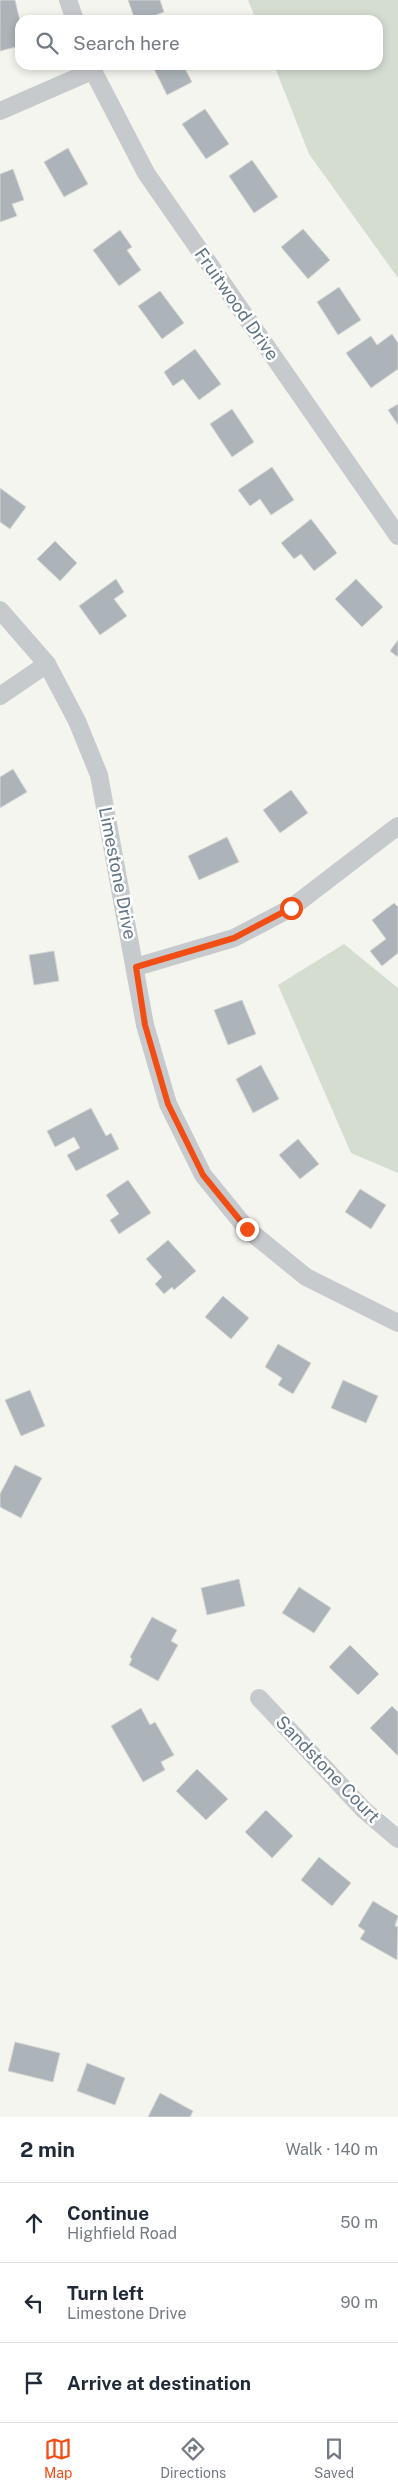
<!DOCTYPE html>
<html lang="en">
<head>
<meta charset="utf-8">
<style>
  body { margin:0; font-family:"Public Sans",sans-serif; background:#f2f2f3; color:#1f2937 }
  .stop { position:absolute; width:15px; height:15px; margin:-11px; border:4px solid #f14e15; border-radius:50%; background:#fff }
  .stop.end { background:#f14e15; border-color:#fff; box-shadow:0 1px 5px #0008 }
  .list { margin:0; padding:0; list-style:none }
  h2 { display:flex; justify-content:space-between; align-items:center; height:65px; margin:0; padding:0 20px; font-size:21px }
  h2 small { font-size:16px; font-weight:400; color:#747a83 }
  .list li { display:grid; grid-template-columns:32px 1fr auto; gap:15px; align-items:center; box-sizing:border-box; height:80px; padding:0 20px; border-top:1px solid #e0e1e3 }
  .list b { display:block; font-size:19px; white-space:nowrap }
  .list p { margin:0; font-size:16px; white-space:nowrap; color:#747a83 }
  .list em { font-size:16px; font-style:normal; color:#747a83 }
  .icon { flex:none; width:28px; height:28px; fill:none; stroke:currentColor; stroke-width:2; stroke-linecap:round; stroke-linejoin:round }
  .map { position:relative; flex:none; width:398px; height:2117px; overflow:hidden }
  .search { position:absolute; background:#fff; box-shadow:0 2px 8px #0003; left:15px; right:15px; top:15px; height:55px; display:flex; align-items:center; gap:12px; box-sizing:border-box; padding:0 18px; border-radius:15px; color:#747a83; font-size:19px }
  .sheet { height:305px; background:#fff }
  nav { display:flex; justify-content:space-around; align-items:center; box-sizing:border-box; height:70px; border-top:1px solid #e0e1e3; background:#fff; font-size:14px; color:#747a83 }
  nav a { display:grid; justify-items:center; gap:2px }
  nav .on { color:#f14e15 }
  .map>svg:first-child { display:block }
</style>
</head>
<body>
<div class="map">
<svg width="398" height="2117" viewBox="0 0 398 2117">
  <rect width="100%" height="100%" fill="#f5f5f0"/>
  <g fill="#d5ddd1">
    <path d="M248 0H398V278L309 154 274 65H378V20H256Z"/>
    <path d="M344 944 398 988V1173L351 1153 278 985Z"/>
  </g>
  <g fill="#acb4b9" stroke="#d6d6d3">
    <path d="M0 0H15L20 21V28L17 29 20 46 0 51Z"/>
    <path d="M128 0H160L164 12 142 20H135Z"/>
    <path d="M152 65H183L192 82 167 95Z"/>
    <path d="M205 109 229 144 206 159 182 124Z"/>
    <path d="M68 148 88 184 64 197 44 162Z"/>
    <path d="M252 160 278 197 254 213 229 176Z"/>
    <path d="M13 169 24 200 12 204 17 216 0 222V174Z"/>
    <path d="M303 229 330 260 308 279 281 247Z"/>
    <path d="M120 230 132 247 127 250 141 270 119 286 93 250Z"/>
    <path d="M339 287 361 320 338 335 317 302Z"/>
    <path d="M160 291 184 323 162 339 138 306Z"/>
    <path d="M392 334 398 343V369L371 388 346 353 371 336 377 345Z"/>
    <path d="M195 349 221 384 199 400 183 379 173 386 164 372Z"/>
    <path d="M398 404V425L388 410Z"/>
    <path d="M232 409 254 442 232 457 210 424Z"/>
    <path d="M272 467 294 500 271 515 260 499 250 506 238 490Z"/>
    <path d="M0 488 26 507 10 529 0 522Z"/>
    <path d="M311 519 337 553 314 571 301 554 294 559 281 543Z"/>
    <path d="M55 541 77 563 60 581 37 559Z"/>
    <path d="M116 579 124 592 114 599 127 616 100 635 79 606Z"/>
    <path d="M356 579 383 607 362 627 335 599Z"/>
    <path d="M398 640V657L390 651Z"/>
    <path d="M13 769 27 792 0 808V777Z"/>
    <path d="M291 790 308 813 280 833 263 810Z"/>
    <path d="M227 837 239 862 199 880 188 856Z"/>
    <path d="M394 903 398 907V953L382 966 370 951 386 939 372 920Z"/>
    <path d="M54 951 59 981 34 985 29 955Z"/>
    <path d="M242 1000 256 1034 228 1045 214 1010Z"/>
    <path d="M261 1065 279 1099 253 1113 236 1079Z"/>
    <path d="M91 1108 106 1136 111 1133 119 1149 76 1171 67 1155 80 1148 74 1137 55 1147 47 1131Z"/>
    <path d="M298 1139 319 1164 300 1179 279 1155Z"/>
    <path d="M128 1180 151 1213 119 1234 110 1220 119 1214 106 1195Z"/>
    <path d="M360 1189 386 1205 371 1229 345 1212Z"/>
    <path d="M168 1240 196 1271 174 1290 172 1287 164 1294 155 1284 162 1277 146 1259Z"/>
    <path d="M223 1296 249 1318 231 1339 205 1317Z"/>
    <path d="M278 1344 311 1363 293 1394 278 1385 282 1378 265 1367Z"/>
    <path d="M343 1380 378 1396 366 1423 331 1408Z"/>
    <path d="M30 1390 45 1426 21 1436 5 1400Z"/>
    <path d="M15 1465 42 1478 21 1518 0 1507V1494Z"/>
    <path d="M239 1579 245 1606 207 1615 201 1588Z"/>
    <path d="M299 1587 331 1608 314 1633 282 1613Z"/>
    <path d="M152 1617 177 1630 171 1641 178 1645 158 1681 129 1665 132 1659 130 1657Z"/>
    <path d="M350 1645 379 1674 358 1695 329 1667Z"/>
    <path d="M392 1706 398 1712V1756L370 1728Z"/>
    <path d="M141 1708 150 1725 155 1722 174 1755 161 1762 165 1770 143 1782 111 1726Z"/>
    <path d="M197 1769 228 1799 206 1820 176 1791Z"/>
    <path d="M266 1810 293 1836 272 1858 245 1832Z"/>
    <path d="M319 1857 351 1883 332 1906 301 1880Z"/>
    <path d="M373 1901 398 1916 395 1926 398 1927 397 1960 360 1939 365 1931 358 1926Z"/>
    <path d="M15 2042 60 2053 53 2082 8 2071Z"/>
    <path d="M87 2063 125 2078 115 2105 77 2091Z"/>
    <path d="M160 2093 193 2111 190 2117H148Z"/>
  </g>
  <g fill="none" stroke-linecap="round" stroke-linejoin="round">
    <g stroke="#c7cacd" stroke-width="18">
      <path d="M68 0 75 20"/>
      <path d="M90 65 146 173 398 536"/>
      <path d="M0 111 92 71"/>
      <path d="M0 610 47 664 77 721 99 775 145 1025 168 1104 203 1175 247 1229 306 1277 398 1323"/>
      <path d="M0 696 47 664"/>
      <path d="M136 967 234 938 291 908 398 826"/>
      <path d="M259 1698 364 1810 398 1839"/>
    </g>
  </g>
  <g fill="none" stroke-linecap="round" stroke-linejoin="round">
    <path stroke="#f14e15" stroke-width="6" d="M247 1229 203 1175 168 1104 145 1025 136 967 234 938 291 908"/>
  </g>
  <g text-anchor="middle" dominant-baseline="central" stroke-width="5" stroke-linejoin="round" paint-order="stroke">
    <g font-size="18" fill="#617484" stroke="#fff">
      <text transform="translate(237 304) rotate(55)">Fruitwood Drive</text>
      <text transform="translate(118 873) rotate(79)">Limestone Drive</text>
      <text transform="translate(328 1769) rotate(46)">Sandstone Court</text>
    </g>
  </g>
</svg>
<div class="stop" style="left:291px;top:908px"></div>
<div class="stop end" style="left:247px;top:1229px"></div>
<div class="search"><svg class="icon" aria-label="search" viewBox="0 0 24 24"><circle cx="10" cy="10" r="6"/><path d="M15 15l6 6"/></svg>Search here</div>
</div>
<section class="sheet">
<h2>2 min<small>Walk · 140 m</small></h2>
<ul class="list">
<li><svg class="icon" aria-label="ahead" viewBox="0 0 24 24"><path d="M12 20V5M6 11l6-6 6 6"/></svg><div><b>Continue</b><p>Highfield Road</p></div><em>50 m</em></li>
<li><svg class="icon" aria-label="left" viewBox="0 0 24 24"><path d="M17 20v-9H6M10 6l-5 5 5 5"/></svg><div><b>Turn left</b><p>Limestone Drive</p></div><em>90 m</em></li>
<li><svg class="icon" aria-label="arrive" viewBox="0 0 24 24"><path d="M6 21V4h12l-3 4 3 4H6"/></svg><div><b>Arrive at destination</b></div></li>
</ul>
</section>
<nav>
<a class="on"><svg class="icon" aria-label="map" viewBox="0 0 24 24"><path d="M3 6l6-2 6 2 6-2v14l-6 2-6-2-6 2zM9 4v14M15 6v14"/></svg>Map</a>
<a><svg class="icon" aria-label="directions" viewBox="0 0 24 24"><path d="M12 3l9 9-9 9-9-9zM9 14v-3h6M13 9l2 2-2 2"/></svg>Directions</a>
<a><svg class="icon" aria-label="saved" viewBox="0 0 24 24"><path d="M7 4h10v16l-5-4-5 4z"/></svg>Saved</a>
</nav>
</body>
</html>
